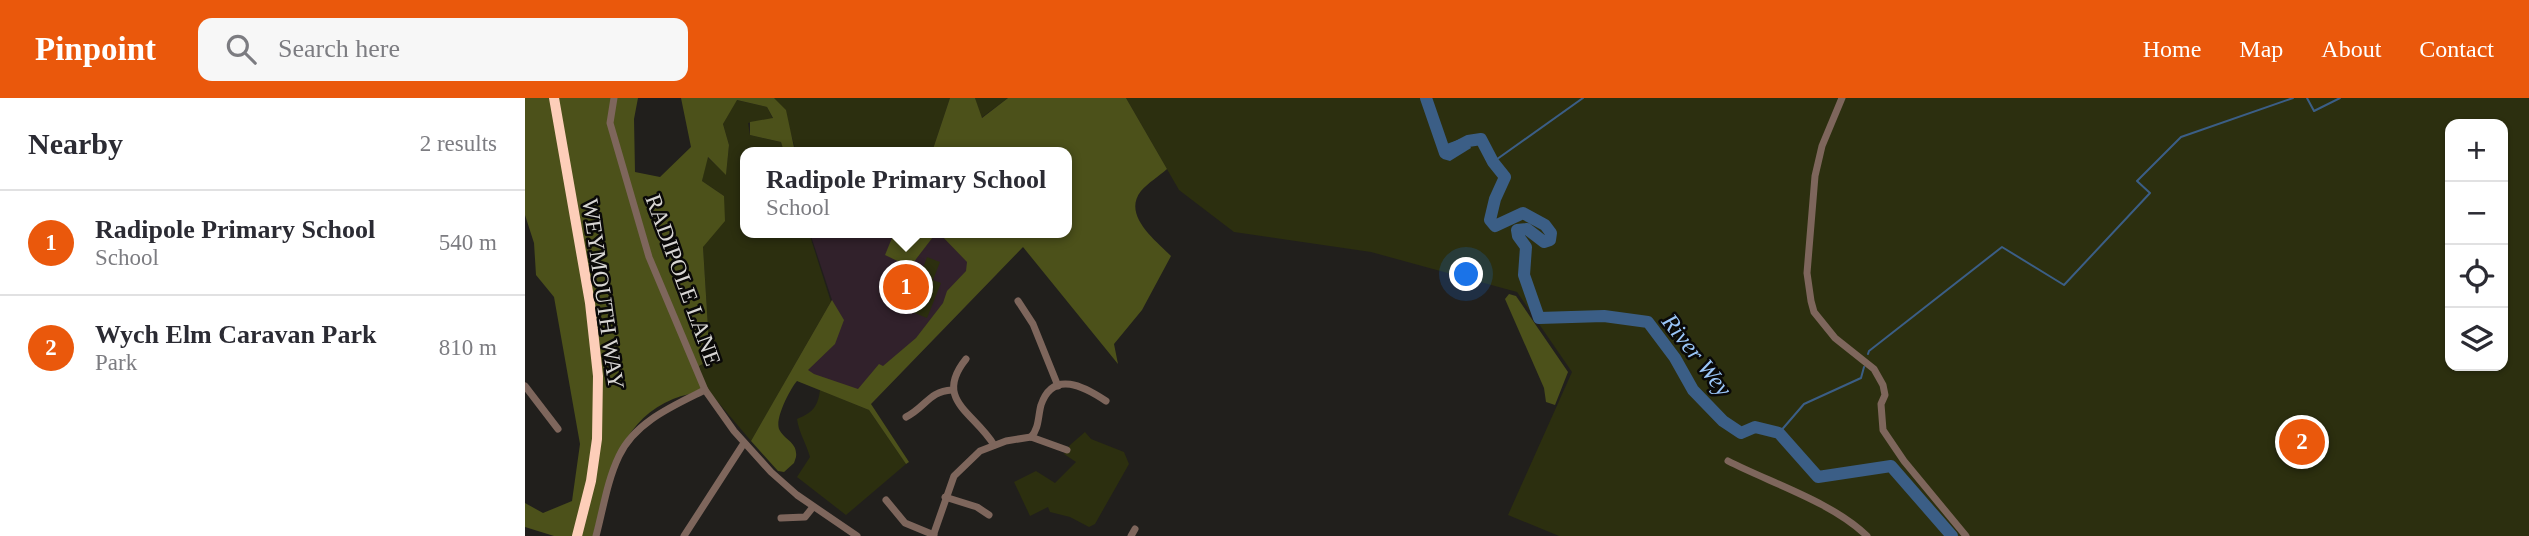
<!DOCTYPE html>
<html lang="en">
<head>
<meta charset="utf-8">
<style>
  body { margin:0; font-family:Georgia,serif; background:#f7f7f7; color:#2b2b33 }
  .controls { position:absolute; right:21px; top:21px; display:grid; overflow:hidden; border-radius:14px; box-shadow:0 2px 5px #0004 }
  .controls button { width:63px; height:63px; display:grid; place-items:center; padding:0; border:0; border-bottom:2px solid #e1e1e2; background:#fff; color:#2b2b33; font:35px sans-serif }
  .you { position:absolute; left:942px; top:177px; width:24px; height:24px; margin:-18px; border:5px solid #fff; border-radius:50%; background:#1a73e8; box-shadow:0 0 0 10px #1a73e833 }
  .badge { display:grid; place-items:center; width:46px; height:46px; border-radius:50%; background:#ea580c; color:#fff; font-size:23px; font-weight:700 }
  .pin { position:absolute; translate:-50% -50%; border:4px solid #fff; box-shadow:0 2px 7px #0006 }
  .popup { position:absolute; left:215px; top:49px; width:332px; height:91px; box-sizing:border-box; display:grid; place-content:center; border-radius:14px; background:#fff; filter:drop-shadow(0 2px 5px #0005); font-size:23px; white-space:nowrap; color:#7c7c81 }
  .popup b { font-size:26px; color:#2b2b33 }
  .popup::after { content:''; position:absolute; left:50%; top:100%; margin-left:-14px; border:14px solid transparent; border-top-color:#fff }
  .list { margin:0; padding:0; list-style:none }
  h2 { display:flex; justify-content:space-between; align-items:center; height:91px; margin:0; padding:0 28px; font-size:30px }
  h2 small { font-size:23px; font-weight:400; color:#7c7c81 }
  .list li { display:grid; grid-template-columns:46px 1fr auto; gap:21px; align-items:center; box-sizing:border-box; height:105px; padding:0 28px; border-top:2px solid #e1e1e2 }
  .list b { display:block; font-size:26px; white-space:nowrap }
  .list p { margin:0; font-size:23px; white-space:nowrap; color:#7c7c81 }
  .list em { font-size:23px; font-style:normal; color:#7c7c81 }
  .icon { flex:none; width:38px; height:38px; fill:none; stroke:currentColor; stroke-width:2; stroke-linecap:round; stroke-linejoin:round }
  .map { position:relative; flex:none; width:2004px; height:438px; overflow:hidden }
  header { display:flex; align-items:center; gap:42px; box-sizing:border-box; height:98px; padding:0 35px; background:#ea580c; color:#fff }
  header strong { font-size:33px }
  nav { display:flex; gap:38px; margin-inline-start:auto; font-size:24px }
  .search { width:490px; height:63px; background:#f7f7f7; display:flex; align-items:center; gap:18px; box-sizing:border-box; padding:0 24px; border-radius:14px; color:#7c7c81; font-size:26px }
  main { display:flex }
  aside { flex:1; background:#fff }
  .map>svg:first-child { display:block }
</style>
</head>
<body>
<header>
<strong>Pinpoint</strong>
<div class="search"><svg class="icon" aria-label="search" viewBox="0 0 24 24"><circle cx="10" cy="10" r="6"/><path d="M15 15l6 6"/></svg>Search here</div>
<nav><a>Home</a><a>Map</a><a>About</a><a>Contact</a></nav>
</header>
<main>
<aside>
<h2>Nearby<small>2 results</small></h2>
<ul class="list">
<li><span class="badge">1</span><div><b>Radipole Primary School</b><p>School</p></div><em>540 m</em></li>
<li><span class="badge">2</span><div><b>Wych Elm Caravan Park</b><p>Park</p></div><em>810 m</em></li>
</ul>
</aside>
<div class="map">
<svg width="2004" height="438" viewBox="0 0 2004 438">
  <rect width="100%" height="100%" fill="#211f1c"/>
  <path fill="#31212b" d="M285 135H446L472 176 346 306 266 273 307 202Z"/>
  <g fill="#2c2f0f" fill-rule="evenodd">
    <path d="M247 0H425L407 54H271L260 14Z"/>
    <path d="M450 0H483L456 20Z"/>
    <path d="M601 0H2004V438H1034L983 417 1047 274 992 194 846 154 709 134 654 92ZM1925 26H1978V268H1925Z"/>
    <path d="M211 2 242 9 248 21 223 25 225 37 256 44 259 54H220V135H284L306 204 226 343 181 290 174 268 185 262 178 149 199 98 177 83 182 59 201 76 204 47 198 26Z"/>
    <path d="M402 159 415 164 408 182 416 185 402 220 370 207 383 174 395 178Z"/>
    <path d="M295 292 344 312 381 366 321 417 272 379 285 359C281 345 274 335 272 321 287 315 293 309 295 292Z"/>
    <path d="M560 334 566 341 599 354 604 366 570 426 564 429 545 419 525 414 523 409 505 418 489 384 511 373 530 385 551 364 539 356 545 347Z"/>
  </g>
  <g fill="#4c511a">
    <path d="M0 0H113L109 21 110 74 135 79 166 49 156 0H249L261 12 270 54H259L256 44 225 37V24L248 20 242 9 212 2 198 26 204 47 201 77 183 59 177 83 199 98 200 123 178 149 185 262 174 268 180 292C169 295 158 297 148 301 92 324 81 386 68 438H29L0 429V405L18 415 47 403 55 346 29 199 11 177 9 145 0 117Z"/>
    <path d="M425 0H450L457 20 483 0H601L642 71C634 78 623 85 616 93 597 117 630 142 646 158L617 212 589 246 593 266 498 149 346 306 384 364 381 366 344 312 272 283C265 291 250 320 254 331 259 342 273 344 271 359L269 365 259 374 253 373 226 343 307 202 319 222 310 246 283 272 289 276 333 291 354 266 358 268 391 240 418 205 422 193 441 173 442 164 414 135H542V54H407Z"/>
    <path d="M369 135H411L385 169 360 157Z"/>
    <path d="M984 196 991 198 1043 274 1030 307 1021 304 1019 290 980 201Z"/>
  </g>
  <path fill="#3b5e86" d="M941 39 946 50 925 63 918 61 916 48Z"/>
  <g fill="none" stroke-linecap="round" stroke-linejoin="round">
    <g stroke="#3b5e86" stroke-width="2">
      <path d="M1782 0 1789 13 1815 0"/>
      <path d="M968 64 1058 0"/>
      <path d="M1343 256 1344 253 1477 149 1539 187 1625 95 1612 83 1656 39 1768 0"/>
      <path d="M1254 335 1279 306 1336 280 1339 269"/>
    </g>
    <path stroke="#3b5e86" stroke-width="12" d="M901 0 920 55 943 43 956 41 968 64 980 79 970 101 965 122 970 128 998 115 1020 127 1026 135 1025 142 1019 144 1002 131 992 132 993 138 1001 149 999 177 1014 220 1079 218 1123 224 1150 260 1168 292 1198 323 1216 335 1230 329 1254 335 1293 379 1366 368 1427 438"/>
    <g stroke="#7e665c" stroke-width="7">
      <path d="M89 0 85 25 124 159 180 292 209 333 246 374 272 397 332 438"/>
      <path d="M1317 0 1297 48 1290 78 1282 175 1286 203 1289 214 1310 240 1349 271 1358 287 1360 297 1356 306 1358 332 1379 363 1441 438"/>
      <path d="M493 203 508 226 533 288"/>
      <path d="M441 261C408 302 449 314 469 347"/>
      <path d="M0 288 33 331"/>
      <path d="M381 319C401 309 404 293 427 292"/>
      <path d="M506 339C514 331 513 318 516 307 528 271 560 289 581 303"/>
      <path d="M1203 363C1246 385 1307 404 1342 438"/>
      <path d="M420 399 452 409 464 417"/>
      <path d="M361 402 380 425 409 437"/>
      <path d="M256 420 280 419 288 409"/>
      <path d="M71 438C78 412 82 383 94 358 110 324 148 308 180 292"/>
      <path d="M159 438 219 345"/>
      <path d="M408 438 429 378 455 353 481 343 506 339 542 352"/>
      <path d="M606 438 610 431"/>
    </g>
    <path stroke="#fdceb9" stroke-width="10" d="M29 0 65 205 73 278 72 341 66 383 52 438"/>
  </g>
  <g text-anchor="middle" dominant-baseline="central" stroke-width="5" stroke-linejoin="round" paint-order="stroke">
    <g font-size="23" fill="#d7d5d3" stroke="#0a0908">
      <text transform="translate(158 182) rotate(70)">RADIPOLE LANE</text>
      <text transform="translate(78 196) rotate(82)">WEYMOUTH WAY</text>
    </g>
    <g font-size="24" font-style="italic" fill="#9ac6f8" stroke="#0a0908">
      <text transform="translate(1172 257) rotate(52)">River Wey</text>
    </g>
  </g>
</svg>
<div class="controls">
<button>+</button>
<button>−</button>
<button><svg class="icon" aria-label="locate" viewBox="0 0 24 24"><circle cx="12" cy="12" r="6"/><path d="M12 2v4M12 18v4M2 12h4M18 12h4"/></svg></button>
<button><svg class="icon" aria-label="layers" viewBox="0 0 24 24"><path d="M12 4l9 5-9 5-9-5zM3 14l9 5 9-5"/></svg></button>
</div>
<div class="you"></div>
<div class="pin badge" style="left:381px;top:189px">1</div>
<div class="popup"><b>Radipole Primary School</b>School</div>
<div class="pin badge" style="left:1777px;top:344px">2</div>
</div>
</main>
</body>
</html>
